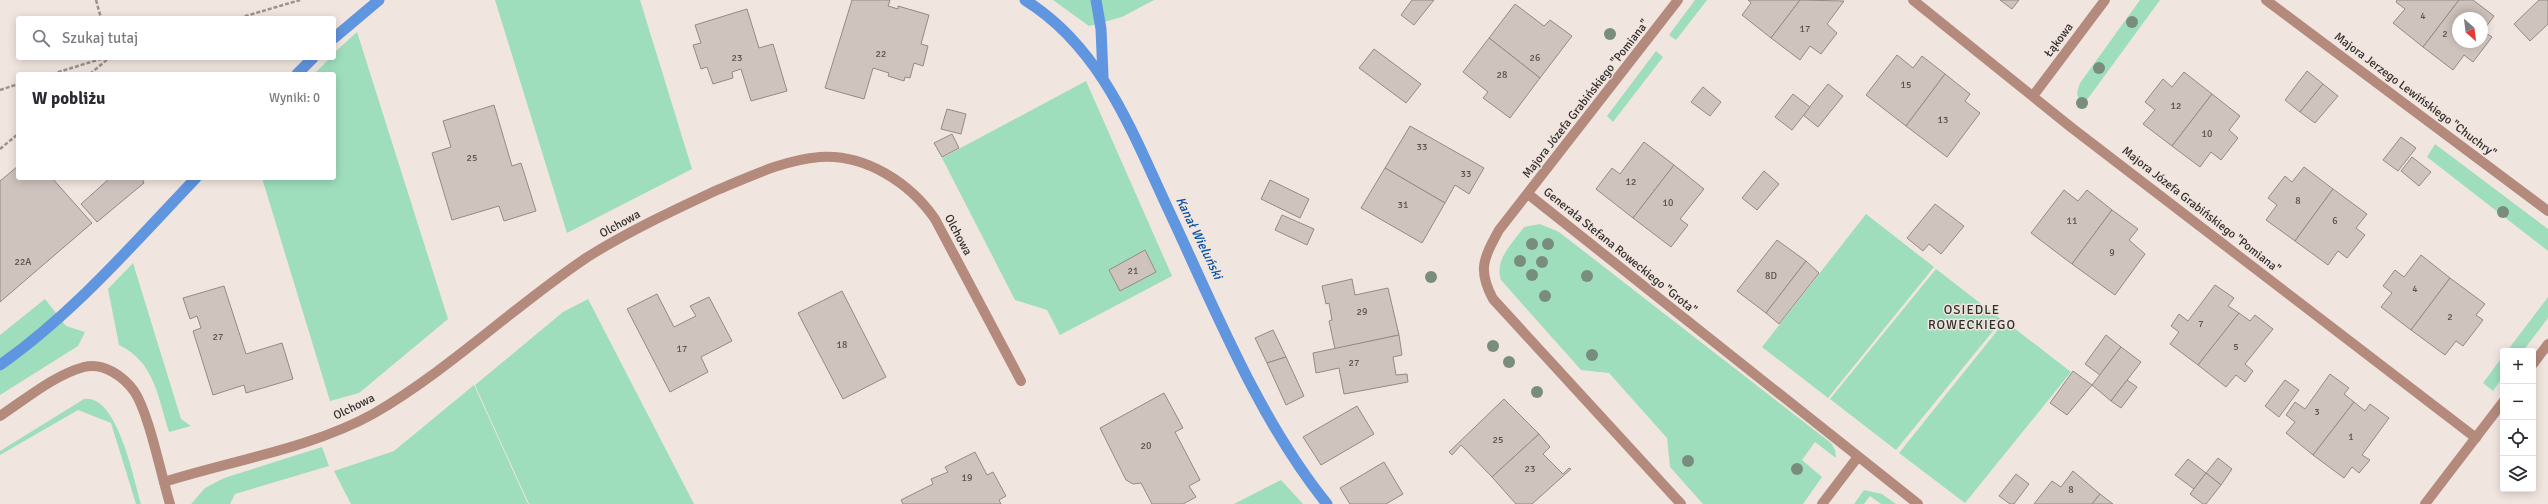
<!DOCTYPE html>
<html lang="pl">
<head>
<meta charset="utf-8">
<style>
  body { margin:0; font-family:Signika,sans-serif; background:#f7f7f7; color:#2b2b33 }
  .controls { position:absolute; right:12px; bottom:12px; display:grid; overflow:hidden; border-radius:4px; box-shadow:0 2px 10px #0003 }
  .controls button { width:36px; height:36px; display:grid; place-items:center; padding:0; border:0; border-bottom:1px solid #e1e1e2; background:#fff; color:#2b2b33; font:20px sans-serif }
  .compass { position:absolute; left:2452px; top:12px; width:36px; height:36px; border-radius:50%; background:#fff; box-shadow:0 2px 10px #0003; rotate:152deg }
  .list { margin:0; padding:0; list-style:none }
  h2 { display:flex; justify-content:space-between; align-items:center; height:52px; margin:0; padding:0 16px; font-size:17px }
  h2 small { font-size:13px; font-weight:400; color:#7c7c81 }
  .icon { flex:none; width:22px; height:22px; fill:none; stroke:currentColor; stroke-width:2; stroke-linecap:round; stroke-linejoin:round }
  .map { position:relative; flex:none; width:2548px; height:504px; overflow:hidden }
  .search { position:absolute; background:#fff; box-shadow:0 2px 10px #0003; left:16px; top:16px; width:320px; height:44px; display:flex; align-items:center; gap:10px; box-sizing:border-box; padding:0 14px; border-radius:4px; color:#7c7c81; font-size:15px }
  .panel { position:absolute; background:#fff; box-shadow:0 2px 10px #0003; left:16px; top:72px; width:320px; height:108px; border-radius:4px }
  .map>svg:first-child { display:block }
</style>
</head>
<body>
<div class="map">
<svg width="2548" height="504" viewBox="0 0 2548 504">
  <rect width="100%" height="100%" fill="#f1e5df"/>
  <g fill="#9fdebd">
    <path d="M495 0H640L692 169 567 233Z"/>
    <path d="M1053 0H1154L1122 17 1089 26Z"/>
    <path d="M1695 0H1707L1676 40 1669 35Z"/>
    <path d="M2140 0H2160L2081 108 2077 93 2080 83Z"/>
    <path d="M357 32 448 319 359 393 330 401 262 178H334V74H314L330 58H334V53Z"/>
    <path d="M1656 51 1663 57 1613 122 1607 116Z"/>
    <path d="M1086 81 1172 276 1060 335 1047 310 1015 300 942 158Z"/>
    <path d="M2435 144 2548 229V251L2427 157Z"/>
    <path d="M1866 214 1934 267 1828 398 1762 347Z"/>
    <path d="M1540 224 1559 232 1831 443 1835 450 1836 458 1815 442 1802 460 1822 477 1803 504H1703L1670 467 1667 438 1609 373 1581 370 1501 280C1494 259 1513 243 1524 227Z"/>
    <path d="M133 263 181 419 191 426 169 432C158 398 155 362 119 345L108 289Z"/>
    <path d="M1936 269 2002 320 1896 450 1830 399Z"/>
    <path d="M2548 297V318L2523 351H2507Z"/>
    <path d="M45 299 66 326 85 332 78 346 0 395V335Z"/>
    <path d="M588 299 694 504H529L475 385 563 312Z"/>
    <path d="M2005 321 2071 372 1965 503 1899 453Z"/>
    <path d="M2503 356V377L2493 391 2483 383Z"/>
    <path d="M474 385 528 504H351L334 471 394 451Z"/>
    <path d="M84 399C117 393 134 480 141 504H136L111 423 78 410 0 455V451Z"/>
    <path d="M322 447 329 466 235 494 230 504H191L205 488 224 478Z"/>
    <path d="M1281 480 1303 504H1234Z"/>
    <path d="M1864 490 1882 494 1896 504H1881L1870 496 1864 504H1854Z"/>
  </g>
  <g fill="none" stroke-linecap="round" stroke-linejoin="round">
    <g stroke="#6095df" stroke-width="11">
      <path d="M1025 0C1102 48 1132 132 1169 211 1215 309 1259 420 1327 504"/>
      <path d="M1096 0 1101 29 1103 76"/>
      <path d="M334 38 379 0"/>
      <path d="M297 74 313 58"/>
      <path d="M0 365C74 313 134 243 196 178"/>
    </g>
  </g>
  <g fill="#cec3bd" stroke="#958a85" fill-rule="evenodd">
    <path d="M852 0H890L888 6 898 9V6L929 15 921 44 928 46 923 66 914 63 910 78 905 77 904 81 888 76 889 73 873 68 864 99 825 88Z"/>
    <path d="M1412 0H1434L1414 25 1401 15Z"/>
    <path d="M1748 0H1800L1771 38 1742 15 1751 3Z"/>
    <path d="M1800 0 1844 1 1827 24 1837 33 1821 54 1810 46 1800 60 1771 38Z"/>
    <path d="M2000 0H2019L2012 9Z"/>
    <path d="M2397 0H2459L2423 47 2393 23 2405 9 2396 2Z"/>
    <path d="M2459 0H2473L2494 16 2483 31 2492 37 2473 62 2464 55 2453 70 2423 47ZM2458 18H2482V42H2458Z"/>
    <path d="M2539 0H2548V24L2530 41 2514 24Z"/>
    <path d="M1515 4 1544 26 1550 20 1572 36 1540 78 1489 38Z"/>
    <path d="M747 9 759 48 773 44 787 91 751 101 741 69 732 72 733 78 713 84 707 67 701 69 693 45 701 43 695 25Z"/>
    <path d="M1489 38 1540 78 1510 118 1483 98 1488 92 1463 72Z"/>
    <path d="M1374 49 1421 84 1406 103 1359 68Z"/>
    <path d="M1897 55 1913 68 1922 56 1945 74 1906 126 1866 95Z"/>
    <path d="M2307 71 2323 84 2300 112 2285 100Z"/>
    <path d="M2184 72 2212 94 2172 146 2143 124 2155 110 2145 102 2163 79 2172 87Z"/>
    <path d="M1945 74 1970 94 1965 101 1980 113 1947 157 1906 126Z"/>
    <path d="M1828 84 1843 96 1818 127 1803 115Z"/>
    <path d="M2323 84 2338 96 2315 123 2300 112Z"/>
    <path d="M1703 87 1721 102 1710 116 1691 102Z"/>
    <path d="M1793 94 1810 107 1792 130 1775 117Z"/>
    <path d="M2212 94 2240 116 2229 130 2238 138 2221 160 2211 152 2200 167 2172 146Z"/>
    <path d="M494 105 512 166 521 163 536 211 504 221 499 206 452 220 432 153 451 147 443 121Z"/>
    <path d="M947 109 966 114 961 134 941 129Z"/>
    <path d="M1410 126 1484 168 1469 194 1455 185 1445 203 1385 168Z"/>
    <path d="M952 134 959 148 942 157 934 143Z"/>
    <path d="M2401 137 2416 148 2398 171 2383 160Z"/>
    <path d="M1644 142 1674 165 1633 218 1596 189 1612 168 1620 174Z"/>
    <path d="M2412 157 2431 172 2419 186 2401 171Z"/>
    <path d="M1674 165 1704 189 1680 219 1688 225 1671 247 1633 218Z"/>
    <path d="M18 166V178H52L92 223 0 302V181Z"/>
    <path d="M2304 167 2333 189 2295 241 2266 220 2277 205 2268 198 2285 176 2292 182Z"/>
    <path d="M1385 168 1445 203 1422 243 1361 208Z"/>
    <path d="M1764 171 1779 184 1757 210 1742 198Z"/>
    <path d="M110 178H142L144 183 97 222 81 204Z"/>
    <path d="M1270 180 1309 199 1300 218 1261 199Z"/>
    <path d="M2333 189 2367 214 2356 228 2365 235 2347 258 2338 251 2328 265 2295 241Z"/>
    <path d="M2064 190 2078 201 2087 190 2112 210 2072 264 2031 233Z"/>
    <path d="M1935 204 1964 226 1941 254 1929 244 1923 251 1907 238Z"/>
    <path d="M2112 210 2138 229 2129 240 2145 254 2115 295 2072 264Z"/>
    <path d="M1282 215 1314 229 1307 245 1275 230Z"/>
    <path d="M1777 240 1806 261 1766 313 1737 291Z"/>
    <path d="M1145 250 1156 272 1120 291 1109 270Z"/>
    <path d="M2421 255 2450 278 2411 330 2381 307 2392 293 2383 286 2395 270 2404 277Z"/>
    <path d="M1806 261 1819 273 1779 324 1766 313Z"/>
    <path d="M2450 278 2485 304 2476 315 2483 320 2463 346 2456 341 2445 355 2411 330Z"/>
    <path d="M1352 279 1355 295 1388 288 1399 335 1335 349 1329 321 1332 320 1329 303 1326 304 1322 286Z"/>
    <path d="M2215 285 2234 298 2228 306 2239 313 2198 365 2170 344 2179 332 2171 326 2179 314 2188 321Z"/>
    <path d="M224 286 246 354 282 343 293 379 246 393 244 385 213 395 193 331 201 328 197 316 190 319 183 298Z"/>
    <path d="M842 291 886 377 843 399 798 313Z"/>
    <path d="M657 294 674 327 696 316 690 306 709 297 732 341 701 357 708 372 670 392 627 309Z"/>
    <path d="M2239 313 2250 321 2255 315 2273 329 2245 364 2253 371 2245 382 2236 375 2226 387 2198 365Z"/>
    <path d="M1273 330 1286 357 1267 363 1255 338Z"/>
    <path d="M1399 335 1402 355 1393 357 1396 375 1407 374 1408 382 1344 394 1339 368 1316 373 1313 353Z"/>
    <path d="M2106 335 2121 347 2100 375 2085 364Z"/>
    <path d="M2121 347 2141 362 2111 401 2092 385Z"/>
    <path d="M1286 357 1304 396 1286 405 1267 363Z"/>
    <path d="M2073 371 2092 385 2067 415 2050 403Z"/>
    <path d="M2330 374 2349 388 2344 394 2354 402 2313 455 2286 433 2295 422 2286 415 2295 402 2305 409Z"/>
    <path d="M2127 380 2137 387 2121 408 2111 401Z"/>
    <path d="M2285 380 2299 390 2279 417 2265 406Z"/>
    <path d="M1164 393 1183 428 1175 432 1200 480 1189 486 1196 497 1183 504H1152L1141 483 1133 484 1126 480 1100 428Z"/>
    <path d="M1504 399 1539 434 1492 477 1461 445 1452 455 1449 452Z"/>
    <path d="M2354 402 2365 411 2370 404 2389 418 2362 455 2370 460 2359 473 2352 467 2344 478 2313 455Z"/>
    <path d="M1357 406 1374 434 1321 465 1303 437Z"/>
    <path d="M1539 434 1550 447 1543 454 1563 474 1569 468 1571 469 1532 504H1516L1492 477Z"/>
    <path d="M975 452 987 475 993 472 1006 496 999 500 1001 504H903L901 500 933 484 931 479 948 472 945 467Z"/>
    <path d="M2218 458 2232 469 2221 485 2206 473Z"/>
    <path d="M2188 459 2206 473 2194 489 2175 475Z"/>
    <path d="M1384 462 1403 494 1386 504H1350L1340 488Z"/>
    <path d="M2073 471 2100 494 2092 504H2034L2052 481 2061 487Z"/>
    <path d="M2206 473 2221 485 2206 504H2203L2190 494Z"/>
    <path d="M2016 474 2029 484 2014 504H2010L1999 496Z"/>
    <path d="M2100 494 2113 504H2092Z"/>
  </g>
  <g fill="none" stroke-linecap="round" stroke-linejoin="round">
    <g stroke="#9c938f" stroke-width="2.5" stroke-dasharray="4 2" stroke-linecap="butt">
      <path d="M96 0 101 18"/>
      <path d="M239 18 300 0"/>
      <path d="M52 74 104 58"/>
      <path d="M90 74 109 58"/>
      <path d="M0 90 18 84"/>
      <path d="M0 149 18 134"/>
    </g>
    <g stroke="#b48a7c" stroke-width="10">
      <path d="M1678 0 1499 230C1484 258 1477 269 1493 299L1681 504"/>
      <path d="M1913 0 2072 128 2476 438"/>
      <path d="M2266 0 2548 211"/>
      <path d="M2033 96 2105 0"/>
      <path d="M1528 194 1918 504"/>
      <path d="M2533 364 2548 344"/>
      <path d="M0 416C26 399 54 375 84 367 103 362 123 376 134 391 149 413 161 475 170 504"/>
      <path d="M164 482C230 461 312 448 373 414 449 370 513 307 586 258 627 232 672 211 715 191 749 177 783 160 820 157 866 154 910 183 935 219L1021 381"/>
      <path d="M1822 504 1857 458"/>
      <path d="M2425 504 2503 402"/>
    </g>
  </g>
  <g fill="#798d7f">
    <circle cx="2132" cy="22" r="6"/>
    <circle cx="1610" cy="34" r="6"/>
    <circle cx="2099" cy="68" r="6"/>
    <circle cx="2082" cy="103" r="6"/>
    <circle cx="2503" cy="212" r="6"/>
    <circle cx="1532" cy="244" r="6"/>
    <circle cx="1548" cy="244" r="6"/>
    <circle cx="1520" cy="261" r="6"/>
    <circle cx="1542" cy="262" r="6"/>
    <circle cx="1532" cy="275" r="6"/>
    <circle cx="1587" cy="276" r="6"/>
    <circle cx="1431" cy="277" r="6"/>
    <circle cx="1545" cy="296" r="6"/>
    <circle cx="1493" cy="346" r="6"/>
    <circle cx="1592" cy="355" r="6"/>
    <circle cx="1509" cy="362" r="6"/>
    <circle cx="1537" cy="392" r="6"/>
    <circle cx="1688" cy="461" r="6"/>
    <circle cx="1797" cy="469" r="6"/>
  </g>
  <g text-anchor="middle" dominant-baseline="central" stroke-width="3" stroke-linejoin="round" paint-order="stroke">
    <g font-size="10" fill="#5a5350">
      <text x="2423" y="16">4</text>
      <text x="1805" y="29">17</text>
      <text x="2445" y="34">2</text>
      <text x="881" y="54">22</text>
      <text x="737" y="58">23</text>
      <text x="1535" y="58">26</text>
      <text x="1502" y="75">28</text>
      <text x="1906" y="85">15</text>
      <text x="2176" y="106">12</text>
      <text x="1943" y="120">13</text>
      <text x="2207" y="134">10</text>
      <text x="1422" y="147">33</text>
      <text x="472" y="158">25</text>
      <text x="1466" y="174">33</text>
      <text x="1631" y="182">12</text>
      <text x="2298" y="201">8</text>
      <text x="1668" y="203">10</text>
      <text x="1403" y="205">31</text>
      <text x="2072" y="221">11</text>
      <text x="2335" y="221">6</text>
      <text x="2112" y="253">9</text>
      <text x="23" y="262">22A</text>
      <text x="1133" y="271">21</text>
      <text x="1771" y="276">8D</text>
      <text x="2415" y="289">4</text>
      <text x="1362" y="312">29</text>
      <text x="2450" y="317">2</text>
      <text x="2201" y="324">7</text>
      <text x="218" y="337">27</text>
      <text x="842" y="345">18</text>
      <text x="2236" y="347">5</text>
      <text x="682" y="349">17</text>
      <text x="1354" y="363">27</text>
      <text x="2317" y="412">3</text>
      <text x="2351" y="437">1</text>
      <text x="1498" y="440">25</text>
      <text x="1146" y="446">20</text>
      <text x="1530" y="469">23</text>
      <text x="967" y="478">19</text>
      <text x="2071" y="490">8</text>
    </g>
    <g font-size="12" fill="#332e2c" stroke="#f1e5df">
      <text transform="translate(2059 40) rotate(-53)">Łąkowa</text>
      <text transform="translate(2415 95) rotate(37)">Majora Jerzego Lewińskiego "Chuchry"</text>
      <text transform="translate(1586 99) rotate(-52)">Majora Józefa Grabińskiego "Pomiana"</text>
      <text transform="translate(2201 210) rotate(38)">Majora Józefa Grabińskiego "Pomiana"</text>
      <text transform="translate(620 224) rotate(-29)">Olchowa</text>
      <text transform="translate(958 235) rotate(62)">Olchowa</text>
      <text transform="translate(1620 251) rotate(39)">Generała Stefana Roweckiego "Grota"</text>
      <text transform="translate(354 407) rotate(-26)">Olchowa</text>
    </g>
    <g font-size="13" font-style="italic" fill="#0551a8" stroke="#f1e5df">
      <text transform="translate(1199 238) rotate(64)">Kanał Wieluński</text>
    </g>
    <g font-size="13" letter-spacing="1" fill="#332e2c" stroke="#f1e5df">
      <text x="1972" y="310">OSIEDLE<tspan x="1972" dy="15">ROWECKIEGO</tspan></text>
    </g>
  </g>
</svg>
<div class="controls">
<button>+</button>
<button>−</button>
<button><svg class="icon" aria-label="locate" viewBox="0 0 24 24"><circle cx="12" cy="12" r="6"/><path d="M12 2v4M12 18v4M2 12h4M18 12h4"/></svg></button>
<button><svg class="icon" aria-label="layers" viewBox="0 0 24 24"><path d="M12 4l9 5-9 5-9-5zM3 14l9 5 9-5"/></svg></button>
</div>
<svg class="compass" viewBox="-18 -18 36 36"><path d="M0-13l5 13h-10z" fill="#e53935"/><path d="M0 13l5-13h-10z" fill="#7c7c81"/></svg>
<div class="search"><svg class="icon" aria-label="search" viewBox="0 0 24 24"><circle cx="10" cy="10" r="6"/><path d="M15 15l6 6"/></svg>Szukaj tutaj</div>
<section class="panel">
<h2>W pobliżu<small>Wyniki: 0</small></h2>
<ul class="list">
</ul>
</section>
</div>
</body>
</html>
